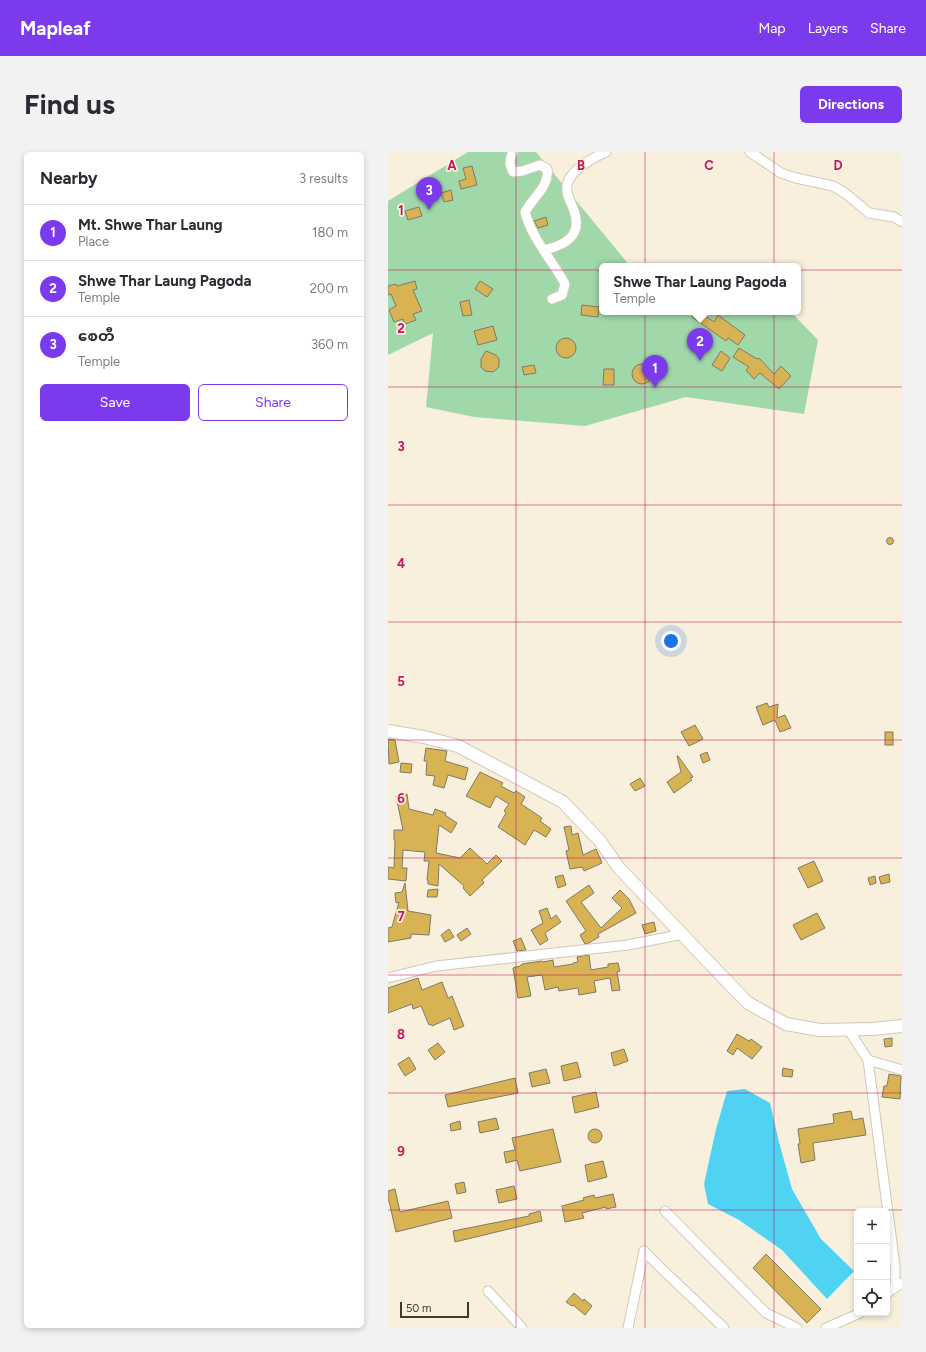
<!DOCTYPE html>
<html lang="en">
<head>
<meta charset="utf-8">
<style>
  body { margin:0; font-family:Figtree,"Noto Sans Myanmar",sans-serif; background:#f2f2f3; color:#2b2b33 }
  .controls { position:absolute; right:12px; bottom:12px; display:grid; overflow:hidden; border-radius:6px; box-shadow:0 2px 6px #0003 }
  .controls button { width:36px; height:36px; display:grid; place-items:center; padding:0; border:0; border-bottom:1px solid #e1e1e2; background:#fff; color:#2b2b33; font:20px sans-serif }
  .scale { position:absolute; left:12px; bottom:10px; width:69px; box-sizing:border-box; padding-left:4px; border:2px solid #3d3a33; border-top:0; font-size:11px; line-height:14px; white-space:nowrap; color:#3d3a33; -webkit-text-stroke:3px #f8f0dd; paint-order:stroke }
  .you { position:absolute; left:283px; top:489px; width:14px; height:14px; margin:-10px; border:3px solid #fff; border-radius:50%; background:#1a73e8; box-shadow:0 0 0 6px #1a73e833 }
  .badge { display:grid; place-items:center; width:26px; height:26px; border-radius:50%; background:#7c3aed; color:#fff; font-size:13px; font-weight:700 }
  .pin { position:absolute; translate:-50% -33px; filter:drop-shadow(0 1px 2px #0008) }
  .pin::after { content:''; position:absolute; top:21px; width:14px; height:12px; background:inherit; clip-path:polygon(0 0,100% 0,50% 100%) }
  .popup { position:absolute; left:211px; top:111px; width:202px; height:52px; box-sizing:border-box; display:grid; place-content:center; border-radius:6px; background:#fff; filter:drop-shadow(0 1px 3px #0005); font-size:13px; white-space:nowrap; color:#7c7c81 }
  .popup b { font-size:15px; color:#2b2b33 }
  .popup::after { content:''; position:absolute; left:50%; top:100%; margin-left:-8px; border:8px solid transparent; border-top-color:#fff }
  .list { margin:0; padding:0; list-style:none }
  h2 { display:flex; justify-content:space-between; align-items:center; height:52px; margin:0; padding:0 16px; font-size:17px }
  h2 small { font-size:13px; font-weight:400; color:#7c7c81 }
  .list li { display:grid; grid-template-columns:26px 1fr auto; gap:12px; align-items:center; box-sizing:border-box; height:56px; padding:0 16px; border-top:1px solid #e1e1e2 }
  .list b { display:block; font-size:15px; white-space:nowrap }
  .list p { margin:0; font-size:13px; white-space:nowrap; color:#7c7c81 }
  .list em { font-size:13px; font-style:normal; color:#7c7c81 }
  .actions { display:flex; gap:8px; padding:12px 16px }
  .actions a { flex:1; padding:9px 0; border:1px solid #7c3aed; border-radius:6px; text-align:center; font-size:14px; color:#7c3aed }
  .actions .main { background:#7c3aed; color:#fff }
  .icon { flex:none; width:22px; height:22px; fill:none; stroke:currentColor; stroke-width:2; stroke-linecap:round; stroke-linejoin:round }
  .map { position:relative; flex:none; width:514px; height:1176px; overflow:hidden; border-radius:6px }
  header { display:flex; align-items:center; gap:24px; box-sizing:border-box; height:56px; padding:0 20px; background:#7c3aed; color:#fff }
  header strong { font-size:19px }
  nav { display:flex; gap:22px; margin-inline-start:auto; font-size:14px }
  .intro { display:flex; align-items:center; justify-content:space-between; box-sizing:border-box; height:96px; padding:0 24px }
  h1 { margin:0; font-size:28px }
  .button { padding:10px 18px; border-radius:6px; background:#7c3aed; color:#fff; font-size:14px; font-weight:700 }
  main { display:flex; gap:24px; padding:0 24px }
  aside { flex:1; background:#fff; border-radius:6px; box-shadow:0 2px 6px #0003 }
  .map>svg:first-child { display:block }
</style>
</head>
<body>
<header>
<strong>Mapleaf</strong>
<nav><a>Map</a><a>Layers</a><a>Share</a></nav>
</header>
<div class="intro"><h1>Find us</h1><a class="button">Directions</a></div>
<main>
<aside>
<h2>Nearby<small>3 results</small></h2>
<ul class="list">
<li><span class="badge">1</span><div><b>Mt. Shwe Thar Laung</b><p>Place</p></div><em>180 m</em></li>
<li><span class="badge">2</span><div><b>Shwe Thar Laung Pagoda</b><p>Temple</p></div><em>200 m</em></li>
<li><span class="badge">3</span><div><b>စေတီ</b><p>Temple</p></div><em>360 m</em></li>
</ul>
<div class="actions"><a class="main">Save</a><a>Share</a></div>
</aside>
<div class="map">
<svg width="514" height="1176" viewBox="0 0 514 1176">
  <rect width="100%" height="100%" fill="#f8f0dd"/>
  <path fill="#a0d8aa" d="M80 0H148L242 114H214V160H403L430 188 416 262 298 245 197 274 86 265 38 255 45 181 0 203V49Z"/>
  <path fill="#50d3f3" d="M357 937 382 951 391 990 404 1037 433 1087 466 1119 439 1147 394 1098 351 1068 320 1052 316 1032 328 977 339 939Z"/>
  <g fill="#d7b354" stroke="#807968">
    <path d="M84 14 89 33 73 37 71 29 78 27 75 16Z"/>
    <path d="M63 38 65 48 56 50 53 41Z"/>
    <path d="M31 55 34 64 20 68 17 59Z"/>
    <path d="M158 65 160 73 150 76 146 69Z"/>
    <path d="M27 129 29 137 25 138 34 159 25 162 28 168 17 172 15 167 6 170 1 158 8 154 3 142 0 143V134L8 132 9 134Z"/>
    <path d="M92 129 105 137 99 145 87 137Z"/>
    <path d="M81 148 84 163 75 164 72 150Z"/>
    <path d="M194 153 211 155 210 165 193 163Z"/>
    <path d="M307 160H312L326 170 330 163 357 183 350 193 340 186 338 189 304 165Z"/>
    <path d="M105 174 109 188 90 193 86 179Z"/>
    <circle cx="178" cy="196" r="10"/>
    <path d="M351 196 369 207 371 206 386 222 393 214 403 224 391 237 372 221 366 227 358 218 361 215 345 205Z"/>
    <path d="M98 199 108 203 111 207V215L105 220 97 219 93 215V207Z"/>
    <path d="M333 199 342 206 334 219 324 213Z"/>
    <circle cx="254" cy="222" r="10"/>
    <path d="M146 213 148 221 136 223 134 215Z"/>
    <path d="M216 217H226V233H215Z"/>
    <circle cx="502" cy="389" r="3.5"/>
    <path d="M379 551 381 555 390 552 389 566 397 563 403 576 392 580 387 568 375 573 368 555Z"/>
    <path d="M307 573 315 587 301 594 293 580Z"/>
    <rect x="497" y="580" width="8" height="13"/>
    <path d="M0 587 7 588 11 610 1 612Z"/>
    <path d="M38 596 59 599 57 609 80 616 77 628 60 623 56 636 45 633 47 624 38 623 39 609H36Z"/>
    <path d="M319 600 322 608 315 611 312 603Z"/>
    <path d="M289 604H290L305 625 302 626 304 628 286 641 279 630 293 620Z"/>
    <path d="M13 611 24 612 23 621 12 620Z"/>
    <path d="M92 620 115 631 113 634 126 641 128 639 137 645 133 652 154 666 152 669 163 677 158 685 146 678 137 693 110 675 118 661 116 659 121 652 108 644 102 656 78 644Z"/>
    <path d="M252 626 257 634 247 639 242 632Z"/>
    <path d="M19 642 21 657 45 663 47 657 58 661 57 663 69 671 63 681 51 673 48 701 72 706 82 696 99 712 108 703 114 709 94 728 96 731 82 744 75 736 76 734 51 712 50 734 40 732V728H39L41 709H36L37 700 15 698 14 716H19L18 729 0 727V715L6 716 7 688H6V678H15L8 644Z"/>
    <path d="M183 674 184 683 190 681 195 703 208 697 214 711 196 719 194 715 182 717 178 699 181 698 176 675Z"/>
    <path d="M426 709 435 729 420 736 410 716Z"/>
    <path d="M501 722 502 730 493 732 491 725Z"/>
    <path d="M175 723 178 733 170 736 167 725Z"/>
    <path d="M487 724 488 731 482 733 480 726Z"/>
    <path d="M17 731 20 759 43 763 41 783 23 782V786L0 790V776L4 775 11 750 8 751 7 741 14 740Z"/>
    <path d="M201 733 206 741 193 750 213 776 234 756 224 746 232 738 241 747 248 761 210 782 211 785 201 791 197 792 192 783 198 779 178 749Z"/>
    <path d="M50 737 49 745H39L40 738Z"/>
    <path d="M159 756 163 767 168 763 173 770 157 781 160 788 152 793 143 778 155 771 151 759Z"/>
    <path d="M429 761 437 776 413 788 405 773Z"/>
    <path d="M266 770 268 779 257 782 254 773Z"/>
    <path d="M79 776 83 782 73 789 69 783Z"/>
    <path d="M61 777 66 785 57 790 53 783Z"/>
    <path d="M133 786 138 798 129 799 125 789Z"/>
    <path d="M201 803 203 818 220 815V812L230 811 232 819 229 820 232 838 224 839 222 826 206 829 208 840 191 843 190 836 171 839 170 835 157 838 154 823 139 825 143 844 130 846 125 816 132 814 134 812 154 809 155 810 165 808 166 815 185 812V811L190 810 189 805Z"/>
    <path d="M30 826 34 838 54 830 60 846 64 844 76 874 66 878 62 866 44 874 43 872 41 873 33 854 25 857 24 852 0 861V836Z"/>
    <path d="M349 882 361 889 363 887 374 895 364 907 349 896 345 903 339 899Z"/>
    <path d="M504 886V894L497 895 496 887Z"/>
    <path d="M50 891 57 900 47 908 40 898Z"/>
    <path d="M236 897 240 909 226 914 223 901Z"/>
    <path d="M21 905 28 917 17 924 10 912Z"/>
    <path d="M189 910 193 925 176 929 173 914Z"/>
    <path d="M395 916 405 918 404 925 394 924Z"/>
    <path d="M158 917 162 931 144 935 141 921Z"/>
    <path d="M501 922 513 924 512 947 494 945 496 934H499Z"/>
    <path d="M127 926 130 941 60 955 57 943Z"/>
    <path d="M208 940 211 955 187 961 184 945Z"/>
    <path d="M463 959 465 968 475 966 478 983 425 991 427 1008 413 1011 410 992H412L410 977 446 971 445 962Z"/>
    <path d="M108 966 111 977 92 981 90 970Z"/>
    <path d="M72 969 73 977 63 979 62 972Z"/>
    <circle cx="207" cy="984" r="7"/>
    <path d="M165 977 173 1010 132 1019 129 1008 118 1011 116 1000 127 998 124 986Z"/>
    <path d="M215 1009 219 1025 200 1030 197 1013Z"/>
    <path d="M76 1030 78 1040 69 1042 67 1032Z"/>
    <path d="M126 1034 129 1047 111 1051 108 1038Z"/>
    <path d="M7 1037 12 1060 60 1049 64 1066 8 1080 1 1049H0V1039Z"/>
    <path d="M225 1042 228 1055 218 1057V1055L194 1061 196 1066 177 1070 174 1054 196 1048 195 1046 206 1043 207 1046Z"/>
    <path d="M152 1059 154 1069 67 1090 65 1079 141 1064V1062Z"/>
    <path d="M378 1102 433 1157 419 1171 365 1116Z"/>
    <path d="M186 1141 195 1149 196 1147 204 1154 197 1163 185 1153 184 1154 178 1150Z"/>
  </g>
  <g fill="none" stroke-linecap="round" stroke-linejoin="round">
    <defs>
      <g id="minor">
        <path d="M125 0C121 8 121 12 125 20L134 19 152 13 159 17C162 34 145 45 137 60 144 87 164 108 177 132L174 143 164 147"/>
        <path d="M362 0 393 21 408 26 445 34 457 41 481 61 506 65 514 70"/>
        <path d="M156 98C178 93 196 83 185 56 182 48 176 39 180 30 185 16 205 6 218 0"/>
        <path d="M0 826 48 814 240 793 295 782"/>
        <path d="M460 877 480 908 514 918"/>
        <path d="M480 908 507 1114V1135"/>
        <path d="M277 1059 378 1161 409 1176"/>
        <path d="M256 1099 275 1118 336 1176"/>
        <path d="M100 1139 134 1176"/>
        <path d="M499 1141 514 1131"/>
        <path d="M240 1176 256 1099"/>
        <path d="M438 1176 472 1161"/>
      </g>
      <path id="secondary" d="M0 579 36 585 70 594 175 650 212 689 231 716 329 819 360 851 398 872 432 878 485 877 514 874"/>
    </defs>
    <use href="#minor" stroke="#d0c9b6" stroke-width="11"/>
    <use href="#secondary" stroke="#d0c9b6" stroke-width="14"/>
    <use href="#minor" stroke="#fff" stroke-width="9"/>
    <use href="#secondary" stroke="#fff" stroke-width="12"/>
  </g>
  <path fill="none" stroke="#c2185b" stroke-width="1" stroke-opacity="0.55" d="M128 0V1176M257 0V1176M386 0V1176M0 118H514M0 235H514M0 353H514M0 470H514M0 588H514M0 706H514M0 823H514M0 941H514M0 1058H514"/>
  <g font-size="13" text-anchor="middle" font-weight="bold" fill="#c2185b" stroke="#f8f0dd" stroke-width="3.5" stroke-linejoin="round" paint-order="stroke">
    <text x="64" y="18">A</text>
    <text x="193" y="18">B</text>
    <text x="321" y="18">C</text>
    <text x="450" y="18">D</text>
    <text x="13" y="63">1</text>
    <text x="13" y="181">2</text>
    <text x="13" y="299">3</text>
    <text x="13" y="416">4</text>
    <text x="13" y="534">5</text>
    <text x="13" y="651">6</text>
    <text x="13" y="769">7</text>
    <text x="13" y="887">8</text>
    <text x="13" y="1004">9</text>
  </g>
</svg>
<div class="controls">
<button>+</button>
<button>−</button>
<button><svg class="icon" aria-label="locate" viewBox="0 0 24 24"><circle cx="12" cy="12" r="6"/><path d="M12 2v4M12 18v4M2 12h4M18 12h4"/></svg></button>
</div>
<div class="scale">50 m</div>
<div class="you"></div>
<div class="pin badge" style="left:267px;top:236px">1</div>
<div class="pin badge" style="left:312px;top:209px">2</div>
<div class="popup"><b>Shwe Thar Laung Pagoda</b>Temple</div>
<div class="pin badge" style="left:41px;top:58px">3</div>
</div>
</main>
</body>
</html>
